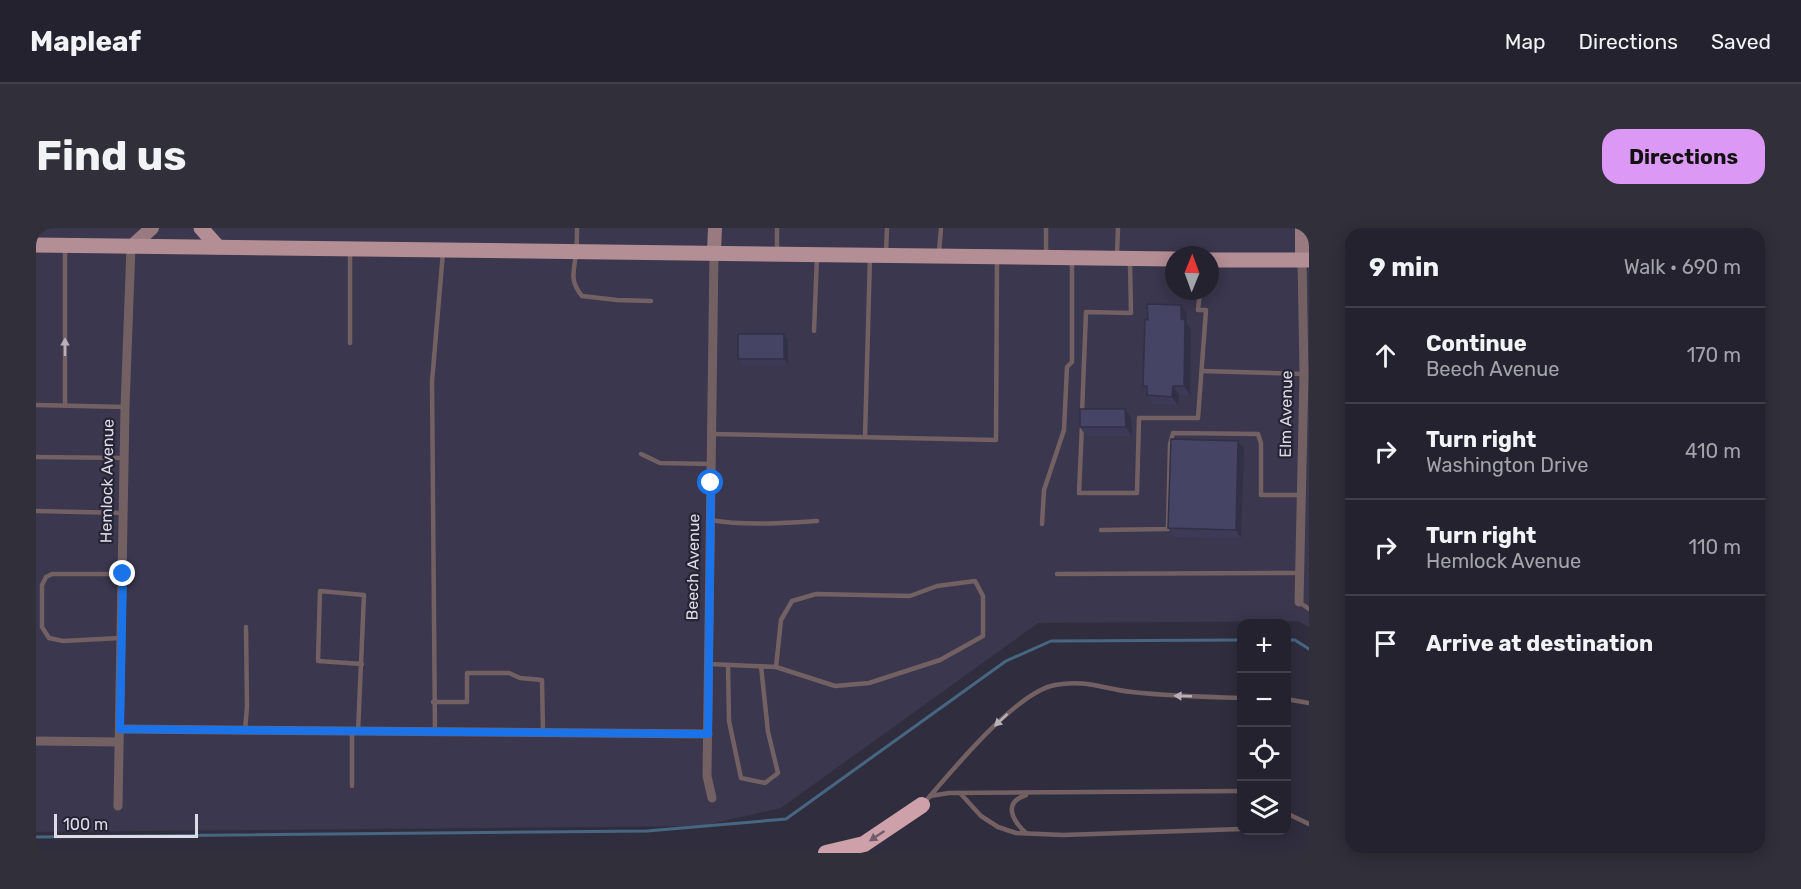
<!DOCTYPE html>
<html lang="en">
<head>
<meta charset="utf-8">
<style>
  body { margin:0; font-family:Rubik,sans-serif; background:#302f3a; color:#f1f3f6 }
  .controls { position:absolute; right:18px; bottom:18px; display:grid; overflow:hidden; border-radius:12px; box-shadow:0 3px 15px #0003 }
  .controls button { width:54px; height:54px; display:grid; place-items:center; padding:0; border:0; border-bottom:2px solid #413f4a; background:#24222e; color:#f1f3f6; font:30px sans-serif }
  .compass { position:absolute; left:1129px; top:18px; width:54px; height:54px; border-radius:50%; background:#24222e; box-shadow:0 3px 15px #0003; rotate:1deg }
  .scale { position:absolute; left:18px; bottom:15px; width:144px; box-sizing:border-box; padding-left:6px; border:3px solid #dcdbe6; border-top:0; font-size:16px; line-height:21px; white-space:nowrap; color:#dcdbe6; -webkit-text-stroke:4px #262434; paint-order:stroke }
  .stop { position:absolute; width:18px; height:18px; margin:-14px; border:4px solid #1a73e8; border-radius:50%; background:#fff }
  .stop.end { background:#1a73e8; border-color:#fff; box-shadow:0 2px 6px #0008 }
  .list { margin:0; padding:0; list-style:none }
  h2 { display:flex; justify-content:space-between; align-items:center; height:78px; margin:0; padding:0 24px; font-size:26px }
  h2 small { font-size:20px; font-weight:400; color:#a3a4aa }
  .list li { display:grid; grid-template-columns:39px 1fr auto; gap:18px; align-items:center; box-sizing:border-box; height:96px; padding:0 24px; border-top:2px solid #413f4a }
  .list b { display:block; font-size:22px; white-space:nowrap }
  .list p { margin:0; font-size:20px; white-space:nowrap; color:#a3a4aa }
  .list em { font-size:20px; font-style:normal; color:#a3a4aa }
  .icon { flex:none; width:33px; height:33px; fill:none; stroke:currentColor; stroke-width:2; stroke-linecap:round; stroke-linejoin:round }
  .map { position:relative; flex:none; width:1273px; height:625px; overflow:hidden; border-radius:18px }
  header { display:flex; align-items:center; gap:36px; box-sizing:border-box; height:84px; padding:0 30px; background:#24222e; border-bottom:2px solid #413f4a }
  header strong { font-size:28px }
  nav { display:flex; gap:33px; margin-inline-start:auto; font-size:21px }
  .intro { display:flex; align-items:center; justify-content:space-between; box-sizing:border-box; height:144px; padding:0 36px }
  h1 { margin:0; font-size:42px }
  .button { padding:15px 27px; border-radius:18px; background:#db99f5; color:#111; font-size:21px; font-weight:700 }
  main { display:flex; gap:36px; padding:0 36px }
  aside { flex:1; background:#24222e; border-radius:18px; box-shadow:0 3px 15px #0003 }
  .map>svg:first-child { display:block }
</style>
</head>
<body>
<header>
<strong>Mapleaf</strong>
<nav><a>Map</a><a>Directions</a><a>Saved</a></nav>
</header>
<div class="intro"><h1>Find us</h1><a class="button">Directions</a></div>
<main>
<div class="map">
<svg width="1273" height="625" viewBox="0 0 1273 625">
  <rect width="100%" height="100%" fill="#302e3e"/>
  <path fill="#3a374e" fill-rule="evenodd" d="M0 0H1273V399L1262 393 1002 395 745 580 666 598 0 604ZM1138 27H1174V63H1138Z"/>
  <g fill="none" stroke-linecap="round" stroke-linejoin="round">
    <g stroke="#476681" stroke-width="3">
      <path d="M1250 412H1259L1273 421"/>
      <path d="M0 609 611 603 750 591 970 433 1015 413 1206 412"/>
    </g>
    <g stroke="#736063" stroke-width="4.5">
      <path d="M541 0C541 8 541 17 540 25 538 44 533 52 546 68L581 72 615 73"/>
      <path d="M741 0V22"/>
      <path d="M29 21V177"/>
      <path d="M314 23V115"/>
      <path d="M850 24 851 0"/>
      <path d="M903 25 905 0"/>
      <path d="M1010 26V0"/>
      <path d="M1081 27 1082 0"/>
      <path d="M778 103 781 28"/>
      <path d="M1166 143 1268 146"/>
      <path d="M0 177 89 179"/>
      <path d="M1046 185 1050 84 1095 85 1094 33"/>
      <path d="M1046 197 1043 265H1101L1103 190H1162L1170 82H1162L1164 63"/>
      <path d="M676 206 960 212 961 31"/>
      <path d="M829 209 834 29"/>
      <path d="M605 226 624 235 675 236"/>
      <path d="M0 229 89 230"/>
      <path d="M0 283 87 285"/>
      <path d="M674 292C710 298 745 295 781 293"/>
      <path d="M1006 296 1008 262 1028 202 1031 139 1036 134V32"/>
      <path d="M1065 302 1132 301 1134 216 1137 205 1222 206 1225 215V267H1265"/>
      <path d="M1021 346 1263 345"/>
      <path d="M1263 374 1273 381"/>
      <path d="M84 410 27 413 13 410 6 399V357L10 349 16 346H86"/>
      <path d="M673 436 740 439 745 392 756 373 780 366 874 368 901 358 939 353 947 368V408L904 432 833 455 799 458 740 439"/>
      <path d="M692 437 693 493 705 550 729 555 742 545 732 504 725 438"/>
      <path d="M1250 471 1273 475"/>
      <path d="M397 474H431V445H473L484 450 506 452 507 505"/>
      <path d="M209 503 211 478 210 399"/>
      <path d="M316 504V558"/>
      <path d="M322 504 328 367 284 363 282 433 326 436"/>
      <path d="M399 504 396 154 407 24"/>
      <path d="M924 565 945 588 962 599 980 605 1027 607 1206 601"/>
      <path d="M894 568 913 565 1206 563"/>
      <path d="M888 575C915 544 980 464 1019 457 1050 451 1067 461 1096 464 1132 468 1169 469 1206 470"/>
      <path d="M1250 585 1273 596"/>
      <path d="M990 605C977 593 966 575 990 567"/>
    </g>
    <g stroke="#736063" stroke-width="9">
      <path d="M1263 374 1268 146 1266 32"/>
      <path d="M84 501 672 506"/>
      <path d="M0 513 83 514"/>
      <path d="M676 570 671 548 678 24"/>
      <path d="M82 578 89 179 95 19"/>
    </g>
    <g stroke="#987a80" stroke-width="14">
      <path d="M95 19 116 0"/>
      <path d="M678 24 679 0"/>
      <path d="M1266 32V0"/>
    </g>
    <g stroke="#b48e95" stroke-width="15">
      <path d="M165 0 182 19"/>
      <path d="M0 17 1138 31"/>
      <path d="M1174 32H1273"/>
    </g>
    <path stroke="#cea0a9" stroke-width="16" d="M790 625 828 616 886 577"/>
  </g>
  <g fill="#3c3a57">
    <path d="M1145 77 1151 86V96L1155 101 1154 167H1143L1142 177 1117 176 1111 167V164L1107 158 1112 92Z"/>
    <path d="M752 113V137H707L702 131Z"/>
    <path d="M1089 181 1095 190 1096 208H1050L1044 199Z"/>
    <path d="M1208 221 1205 310 1138 309 1132 300Z"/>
  </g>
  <g fill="#313047">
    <path d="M1145 77 1151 86V96L1155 101 1154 167 1148 158Z"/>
    <path d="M748 106 752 113V137L748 131Z"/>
    <path d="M1137 158 1143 167 1142 177 1136 169Z"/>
    <path d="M1089 181 1095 190 1096 208 1090 199Z"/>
    <path d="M1202 213 1208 221 1205 310 1200 302Z"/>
  </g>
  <g fill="#464465" stroke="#313047" stroke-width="1.5">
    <path d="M1111 76 1145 77V91L1149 92 1148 158H1137L1136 169 1111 167V158H1107L1109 91 1112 92Z"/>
    <rect x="702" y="106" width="46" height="25"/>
    <path d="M1044 181H1089L1090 199H1044Z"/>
    <path d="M1135 211 1202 213 1200 302 1132 300Z"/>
  </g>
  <defs><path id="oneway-solid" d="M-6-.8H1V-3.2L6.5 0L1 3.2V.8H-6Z" transform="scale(1.5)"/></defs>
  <g fill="#b7b0b8">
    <use href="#oneway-solid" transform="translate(29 119) rotate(-90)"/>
    <use href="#oneway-solid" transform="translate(1147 468) rotate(-178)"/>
    <use href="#oneway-solid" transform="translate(965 492) rotate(137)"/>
  </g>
  <use fill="#725c69" href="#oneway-solid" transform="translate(841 608) rotate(146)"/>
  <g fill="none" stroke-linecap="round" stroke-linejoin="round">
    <path stroke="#1a73e8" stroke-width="8" d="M87 346 84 501 672 506 675 255"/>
  </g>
  <g text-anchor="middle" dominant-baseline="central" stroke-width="4.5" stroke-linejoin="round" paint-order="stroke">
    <g font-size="16" fill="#dcdbe6" stroke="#262434">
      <text transform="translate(1250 186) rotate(-89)">Elm Avenue</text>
      <text transform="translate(71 253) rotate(-89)">Hemlock Avenue</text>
      <text transform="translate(657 339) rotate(-89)">Beech Avenue</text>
    </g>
  </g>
</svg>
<div class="controls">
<button>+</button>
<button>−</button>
<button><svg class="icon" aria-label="locate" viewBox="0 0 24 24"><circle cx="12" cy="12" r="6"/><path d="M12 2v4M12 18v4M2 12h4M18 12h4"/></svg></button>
<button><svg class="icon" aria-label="layers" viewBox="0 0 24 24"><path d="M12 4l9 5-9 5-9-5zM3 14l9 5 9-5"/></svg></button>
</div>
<svg class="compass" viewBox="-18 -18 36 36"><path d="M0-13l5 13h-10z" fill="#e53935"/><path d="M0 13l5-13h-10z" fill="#a3a4aa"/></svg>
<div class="scale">100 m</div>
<div class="stop" style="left:675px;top:255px"></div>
<div class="stop end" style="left:87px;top:346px"></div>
</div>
<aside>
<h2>9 min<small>Walk · 690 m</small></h2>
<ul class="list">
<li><svg class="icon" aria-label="ahead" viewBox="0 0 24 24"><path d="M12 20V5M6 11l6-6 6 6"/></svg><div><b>Continue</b><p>Beech Avenue</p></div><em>170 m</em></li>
<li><svg class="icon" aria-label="right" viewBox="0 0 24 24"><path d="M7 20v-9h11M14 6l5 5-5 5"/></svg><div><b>Turn right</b><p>Washington Drive</p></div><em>410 m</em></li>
<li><svg class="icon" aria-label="right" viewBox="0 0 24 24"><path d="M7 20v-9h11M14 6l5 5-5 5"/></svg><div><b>Turn right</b><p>Hemlock Avenue</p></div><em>110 m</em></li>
<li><svg class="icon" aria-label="arrive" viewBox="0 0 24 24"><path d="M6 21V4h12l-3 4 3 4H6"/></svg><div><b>Arrive at destination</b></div></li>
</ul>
</aside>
</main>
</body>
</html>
